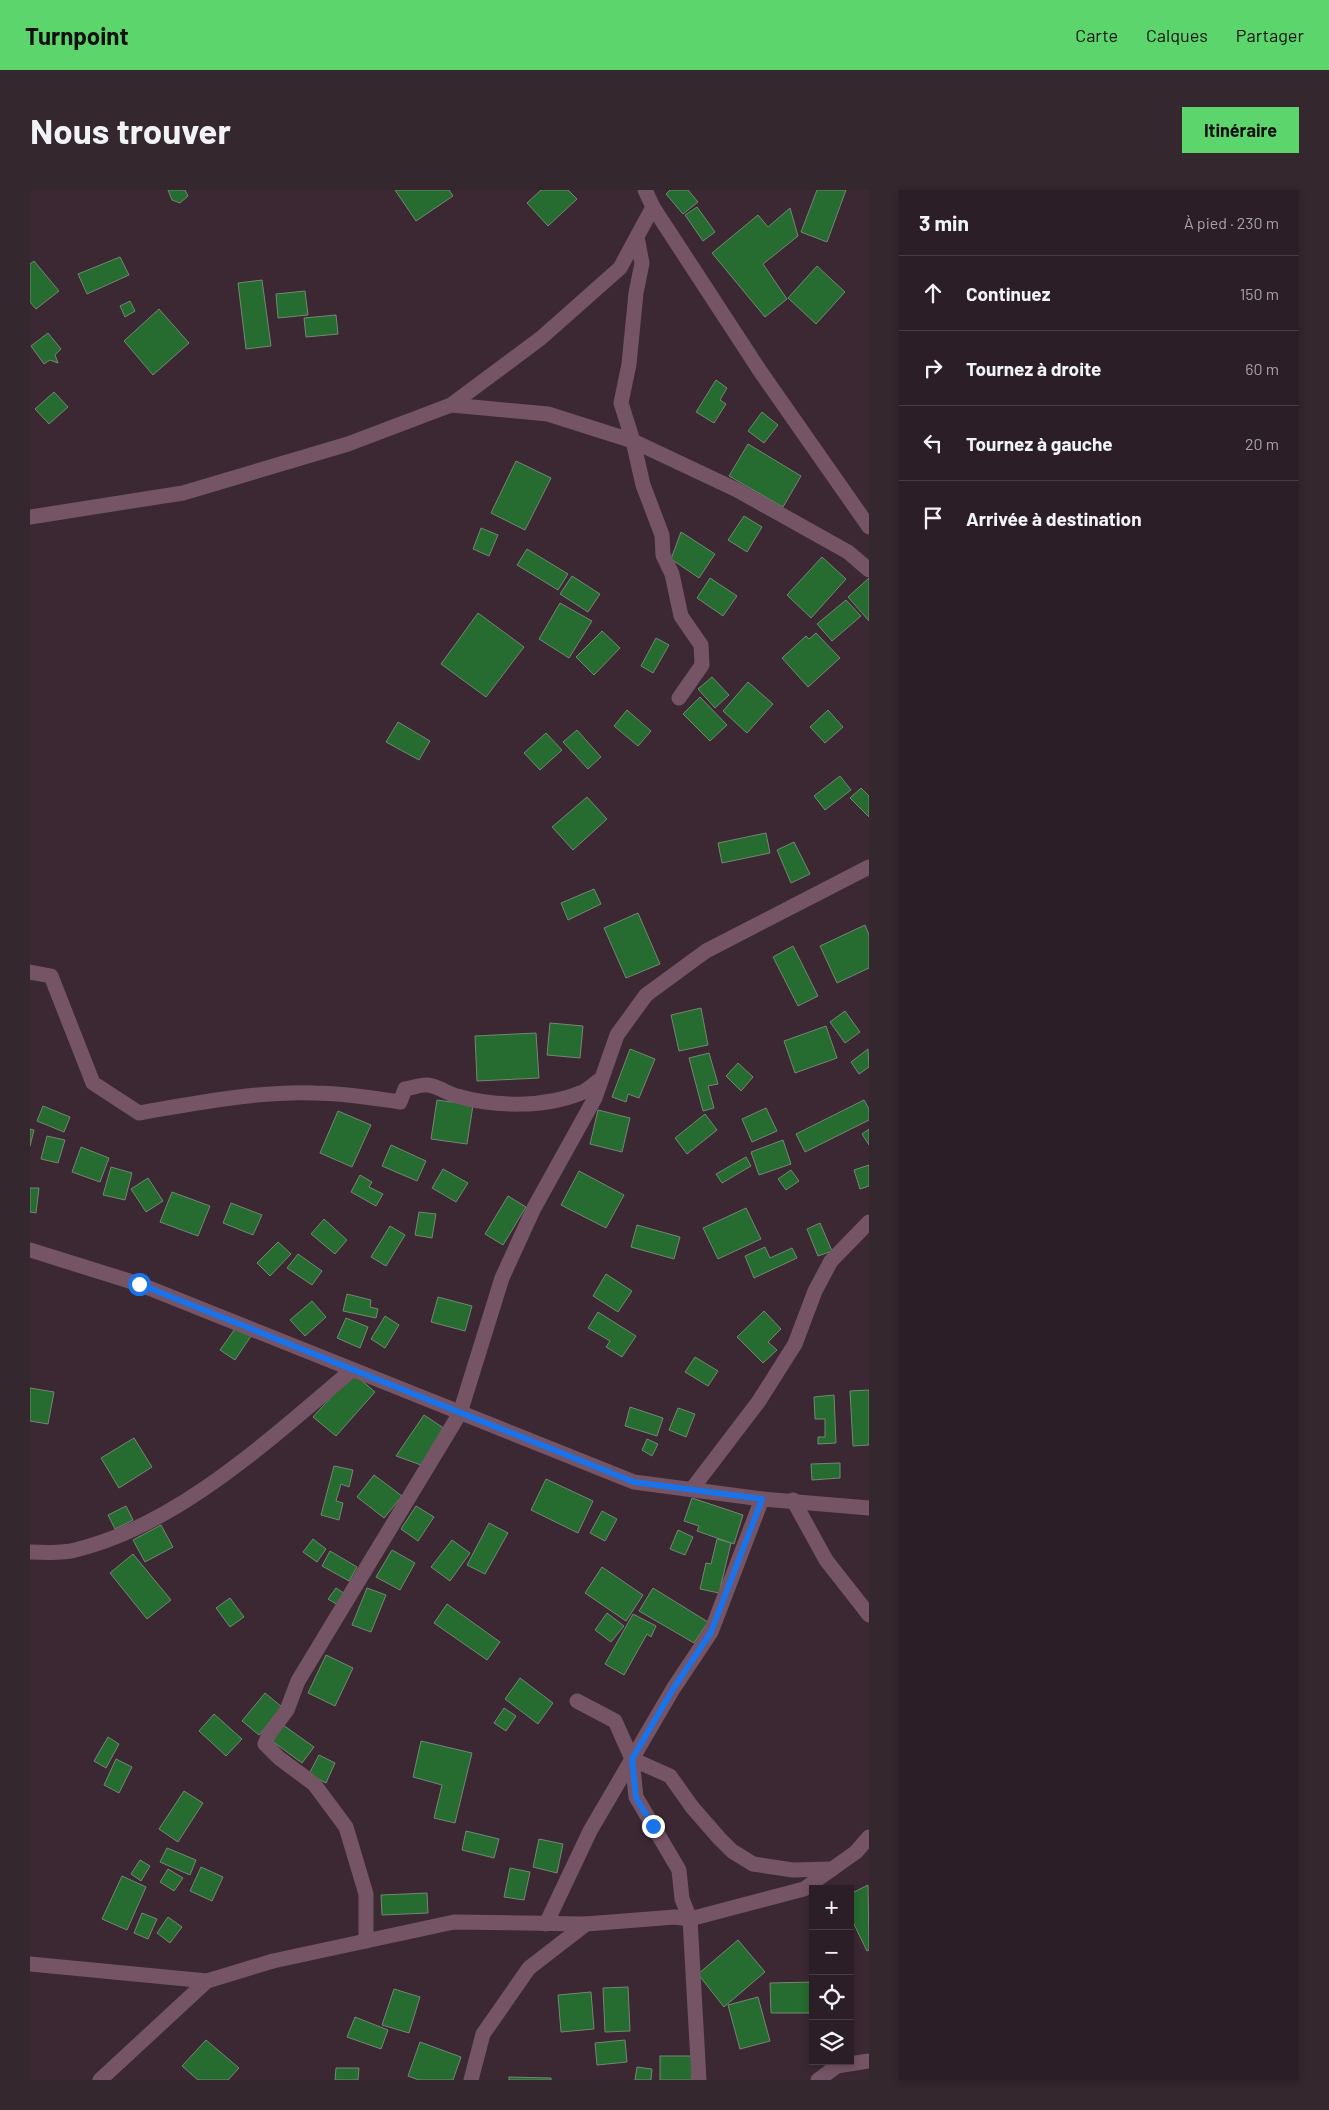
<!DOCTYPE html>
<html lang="fr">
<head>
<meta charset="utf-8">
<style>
  body { margin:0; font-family:Barlow,sans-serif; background:#34272e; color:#f1f3f6 }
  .controls { position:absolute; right:15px; bottom:15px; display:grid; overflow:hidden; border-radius:0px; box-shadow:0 2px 8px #0003 }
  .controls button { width:45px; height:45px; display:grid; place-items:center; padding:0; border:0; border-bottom:1px solid #483c43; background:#2c1e26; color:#f1f3f6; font:25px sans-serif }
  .stop { position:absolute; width:15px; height:15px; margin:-11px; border:4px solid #1a73e8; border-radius:50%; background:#fff }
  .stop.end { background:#1a73e8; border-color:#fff; box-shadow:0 1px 5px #0008 }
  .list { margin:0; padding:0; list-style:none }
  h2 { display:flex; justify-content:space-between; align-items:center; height:65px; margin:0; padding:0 20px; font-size:21px }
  h2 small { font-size:16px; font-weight:400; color:#a6a2a7 }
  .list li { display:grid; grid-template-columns:32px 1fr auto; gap:15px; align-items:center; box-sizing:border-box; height:75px; padding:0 20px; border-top:1px solid #483c43 }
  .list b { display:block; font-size:19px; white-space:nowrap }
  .list em { font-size:16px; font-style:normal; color:#a6a2a7 }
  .icon { flex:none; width:28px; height:28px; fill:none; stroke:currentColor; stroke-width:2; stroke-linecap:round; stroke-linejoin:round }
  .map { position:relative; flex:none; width:839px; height:1890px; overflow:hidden; border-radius:0px }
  header { display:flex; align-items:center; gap:30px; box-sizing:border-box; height:70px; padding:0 25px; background:#5dd56d; color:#111 }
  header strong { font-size:24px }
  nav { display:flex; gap:28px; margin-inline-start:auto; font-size:18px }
  .intro { display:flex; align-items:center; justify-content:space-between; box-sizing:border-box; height:120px; padding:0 30px }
  h1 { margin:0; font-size:35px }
  .button { padding:12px 22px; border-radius:0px; background:#5dd56d; color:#111; font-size:18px; font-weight:700 }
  main { display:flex; gap:30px; padding:0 30px }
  aside { flex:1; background:#2c1e26; border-radius:0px; box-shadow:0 2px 8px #0003 }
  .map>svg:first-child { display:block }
</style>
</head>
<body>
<header>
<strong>Turnpoint</strong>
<nav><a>Carte</a><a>Calques</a><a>Partager</a></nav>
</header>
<div class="intro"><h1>Nous trouver</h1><a class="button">Itinéraire</a></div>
<main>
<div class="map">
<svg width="839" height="1890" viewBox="0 0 839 1890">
  <rect width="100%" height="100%" fill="#3b2832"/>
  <g fill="#266b30" stroke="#758675">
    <path d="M138 0H155L158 6 150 13 142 10Z"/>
    <path d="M365 0H419L423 6 386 31Z"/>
    <path d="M511 0H538L547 9 518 36 497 13Z"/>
    <path d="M640 0H658L668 12 653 24 636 4Z"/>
    <path d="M787 0H816L797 52 771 42Z"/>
    <path d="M667 17 685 42 673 51 655 25Z"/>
    <path d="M760 18 768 46 733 74 757 109 735 127 682 63 728 25 738 37Z"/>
    <path d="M90 67 99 85 57 104 48 84Z"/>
    <path d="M4 71 29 101 6 119 0 112V74Z"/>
    <path d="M787 76 815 102 786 134 758 108Z"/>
    <path d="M232 90 241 156 216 159 208 93Z"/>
    <path d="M275 101 278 125 248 128 246 104Z"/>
    <path d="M100 111 105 121 95 127 90 116Z"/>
    <path d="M129 119 159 153 123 185 94 151Z"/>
    <path d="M306 125 308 144 276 147 274 128Z"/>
    <path d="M18 143 31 159 25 165 28 173 20 170 14 174 1 156Z"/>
    <path d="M686 190 697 198 690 210 696 214 684 233 666 222Z"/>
    <path d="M24 202 38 217 19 234 5 219Z"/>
    <path d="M732 222 748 235 734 253 718 241Z"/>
    <path d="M718 254 771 286 753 317 699 286Z"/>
    <path d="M486 271 521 288 495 340 461 323Z"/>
    <path d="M714 326 732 337 717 362 698 350Z"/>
    <path d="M451 338 468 345 459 366 443 359Z"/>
    <path d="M651 342 685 364 669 388 641 369Z"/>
    <path d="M497 359 538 384 528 400 487 375Z"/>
    <path d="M792 367 816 389 781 428 757 405Z"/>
    <path d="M542 386 570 404 558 422 530 404Z"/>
    <path d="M680 388 707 406 693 426 667 408Z"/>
    <path d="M839 388V431L818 407Z"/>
    <path d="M816 410 831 426 802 451 787 434Z"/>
    <path d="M530 413 562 431 539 468 509 449Z"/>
    <path d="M448 423 494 457 456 507 411 474Z"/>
    <path d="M572 441 590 458 564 485 546 467Z"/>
    <path d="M786 443 810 468 778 497 752 468 776 446 779 449Z"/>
    <path d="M626 448 639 455 623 483 611 476Z"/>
    <path d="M682 487 699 505 685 518 668 499Z"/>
    <path d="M718 492 743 514 717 543 693 521Z"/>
    <path d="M670 507 697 535 680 551 653 524Z"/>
    <path d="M597 520 621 541 608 556 584 536Z"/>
    <path d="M798 520 813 537 795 553 780 537Z"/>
    <path d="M368 532 400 551 389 570 356 552Z"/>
    <path d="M547 540 571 567 558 579 533 552Z"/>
    <path d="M516 543 532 560 510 580 494 563Z"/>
    <path d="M810 586 821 600 795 620 784 606Z"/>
    <path d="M831 598 839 606V627L820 608Z"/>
    <path d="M557 607 577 629 543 660 522 637Z"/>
    <path d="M736 643 740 663 692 673 688 653Z"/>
    <path d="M764 652 780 684 761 693 747 660Z"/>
    <path d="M564 699 571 714 538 730 531 713Z"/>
    <path d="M608 723 630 774 596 788 574 738Z"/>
    <path d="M835 735 839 745V778L807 793 790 756Z"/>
    <path d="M763 756 788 806 768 816 743 767Z"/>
    <path d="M671 818 678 855 649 861 641 825Z"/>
    <path d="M815 821 830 842 815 853 800 832Z"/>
    <path d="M520 833 553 836 550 868 517 865Z"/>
    <path d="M796 836 807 868 765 883 754 851Z"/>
    <path d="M506 843 509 888 447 891 445 846Z"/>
    <path d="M600 859 625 869 609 908 598 904 596 912 582 907Z"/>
    <path d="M838 859 839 877 829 884 821 872Z"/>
    <path d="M679 863 688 894 678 896 684 918 673 921 659 868Z"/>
    <path d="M708 873 723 887 711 901 696 886Z"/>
    <path d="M407 910 443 915 437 954 401 949Z"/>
    <path d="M834 910 839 919V930L775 962 766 944Z"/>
    <path d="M13 916 40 927 34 942 7 931Z"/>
    <path d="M736 918 747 941 722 952 712 929Z"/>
    <path d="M568 920 600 928 592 962 560 954Z"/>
    <path d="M308 921 341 935 322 977 290 963Z"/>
    <path d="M675 924 687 940 657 964 645 948Z"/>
    <path d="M0 939 4 940 0 956Z"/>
    <path d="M839 939V955L832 944Z"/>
    <path d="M17 946 35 950 28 973 11 969Z"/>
    <path d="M753 950 761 974 729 985 721 962Z"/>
    <path d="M361 955 396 971 387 991 352 976Z"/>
    <path d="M51 957 79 968 70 992 42 982Z"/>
    <path d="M716 967 721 976 692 993 686 984Z"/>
    <path d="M839 975V996L830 999 824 980Z"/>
    <path d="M81 977 102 983 95 1010 73 1005Z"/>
    <path d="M413 979 438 993 426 1012 402 998Z"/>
    <path d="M761 980 769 991 756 1000 748 989Z"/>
    <path d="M549 981 594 1005 576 1038 531 1015Z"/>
    <path d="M330 985 342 992 339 997 353 1004 346 1016 321 1002Z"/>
    <path d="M118 988 133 1011 116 1022 101 999Z"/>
    <path d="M0 998H9L6 1023 0 1022Z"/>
    <path d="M142 1002 180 1016 168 1046 130 1032Z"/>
    <path d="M478 1006 496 1017 473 1055 455 1044Z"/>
    <path d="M201 1013 232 1025 223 1045 193 1033Z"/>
    <path d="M716 1018 731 1049 688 1069 673 1038Z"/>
    <path d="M389 1022 406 1024 402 1048 385 1045Z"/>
    <path d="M294 1029 317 1050 305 1064 281 1044Z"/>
    <path d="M790 1033 802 1061 788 1066 777 1039Z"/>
    <path d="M607 1035 650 1047 644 1069 601 1057Z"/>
    <path d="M360 1036 375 1045 356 1076 341 1067Z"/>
    <path d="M248 1052 261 1064 240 1086 227 1073Z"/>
    <path d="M735 1057 740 1068 762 1058 767 1068 724 1088 715 1066Z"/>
    <path d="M268 1064 292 1081 282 1095 257 1078Z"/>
    <path d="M576 1084 602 1101 588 1122 563 1106Z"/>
    <path d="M317 1104 341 1110 340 1117 348 1119 346 1128 313 1121Z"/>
    <path d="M408 1107 442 1116 435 1141 401 1132Z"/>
    <path d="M282 1111 296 1127 275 1146 260 1130Z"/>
    <path d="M734 1121 751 1139 738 1152 747 1160 733 1173 707 1147Z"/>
    <path d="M568 1122 606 1146 592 1167 576 1157 580 1151 558 1138Z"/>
    <path d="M355 1126 369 1135 355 1158 341 1149Z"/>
    <path d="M316 1128 338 1137 330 1158 307 1148Z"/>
    <path d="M207 1136 221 1146 205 1170 190 1160Z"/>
    <path d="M665 1167 688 1181 678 1196 655 1182Z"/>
    <path d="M323 1183 345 1202 306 1246 283 1227Z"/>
    <path d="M0 1198 24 1202 18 1234 0 1231Z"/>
    <path d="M839 1200V1255L823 1256 820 1201Z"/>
    <path d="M804 1205 806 1253 788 1254V1247H795V1229H785L784 1207Z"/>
    <path d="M600 1217 633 1228 627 1246 595 1236Z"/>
    <path d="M648 1218 665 1224 656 1247 639 1240Z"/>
    <path d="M394 1225 415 1239 391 1275 366 1266Z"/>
    <path d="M104 1248 122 1277 89 1298 71 1268Z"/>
    <path d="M617 1249 628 1254 622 1266 612 1260Z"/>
    <path d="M810 1273V1288L782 1290 781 1274Z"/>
    <path d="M304 1276 323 1280 319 1297 311 1294 306 1311 313 1313 309 1330 291 1325Z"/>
    <path d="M344 1285 372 1306 354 1328 327 1307Z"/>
    <path d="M516 1289 563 1311 548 1343 501 1320Z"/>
    <path d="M662 1308 713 1325 704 1354 667 1341 669 1336 654 1331Z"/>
    <path d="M96 1316 103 1330 85 1339 78 1325Z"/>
    <path d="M386 1316 404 1327 388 1351 371 1339Z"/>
    <path d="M572 1321 587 1329 575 1351 560 1343Z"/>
    <path d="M459 1333 478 1343 455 1384 437 1375Z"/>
    <path d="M131 1335 143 1357 115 1372 103 1350Z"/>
    <path d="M648 1340 663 1347 655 1365 640 1359Z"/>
    <path d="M283 1349 296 1359 287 1372 273 1362Z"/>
    <path d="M687 1349 701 1353 689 1403 670 1399 676 1373 681 1374Z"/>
    <path d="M422 1350 440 1363 420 1391 401 1377Z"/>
    <path d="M362 1360 385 1373 370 1400 346 1387Z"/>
    <path d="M300 1361 327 1377 319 1391 292 1376Z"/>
    <path d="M103 1364 141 1410 117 1429 80 1383Z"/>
    <path d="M572 1377 613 1405 596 1431 555 1403Z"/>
    <path d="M306 1398 315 1404 308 1415 298 1409Z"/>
    <path d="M337 1398 356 1405 341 1442 322 1435Z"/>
    <path d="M623 1398 678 1432 664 1453 609 1421Z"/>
    <path d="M200 1408 214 1427 200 1437 186 1418Z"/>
    <path d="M417 1414 470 1452 457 1470 404 1433Z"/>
    <path d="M577 1423 594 1436 581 1452 565 1440Z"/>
    <path d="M603 1424 626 1436 621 1447 617 1444 594 1485 575 1474Z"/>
    <path d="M296 1465 323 1478 305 1516 278 1503Z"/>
    <path d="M490 1488 523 1513 508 1534 475 1509Z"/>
    <path d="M235 1503 252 1517 229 1545 212 1531Z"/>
    <path d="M474 1518 486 1526 476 1541 464 1533Z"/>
    <path d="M184 1524 212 1549 196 1566 169 1541Z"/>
    <path d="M253 1535 284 1557 272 1573 242 1551Z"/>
    <path d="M78 1547 89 1554 76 1578 64 1571Z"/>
    <path d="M391 1551 442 1563 425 1633 404 1628 412 1595 383 1587Z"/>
    <path d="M289 1565 305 1573 296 1593 279 1584Z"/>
    <path d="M86 1569 102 1577 89 1603 74 1595Z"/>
    <path d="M154 1601 173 1613 148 1652 129 1639Z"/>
    <path d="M436 1641 469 1649 464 1668 432 1660Z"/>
    <path d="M509 1649 533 1654 527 1683 503 1677Z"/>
    <path d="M137 1658 166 1670 160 1685 130 1672Z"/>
    <path d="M110 1670 120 1676 111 1691 101 1684Z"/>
    <path d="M171 1677 193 1687 182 1711 160 1701Z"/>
    <path d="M480 1678 500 1682 494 1710 474 1707Z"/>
    <path d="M138 1679 153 1688 144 1701 130 1692Z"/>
    <path d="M92 1686 116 1697 97 1740 72 1729Z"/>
    <path d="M838 1695 839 1760 837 1761 820 1726V1704Z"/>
    <path d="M397 1703 398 1723 352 1725 351 1705Z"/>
    <path d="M112 1723 127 1729 118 1749 104 1743Z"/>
    <path d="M138 1727 152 1737 140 1753 127 1743Z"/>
    <path d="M708 1750 735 1782 694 1817 668 1784Z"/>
    <path d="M783 1792V1823H741L740 1793Z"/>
    <path d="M598 1797 600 1841 575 1842 573 1798Z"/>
    <path d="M364 1799 390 1807 379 1843 352 1835Z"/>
    <path d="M561 1802 564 1839 531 1842 528 1805Z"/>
    <path d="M728 1807 740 1851 710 1859 698 1815Z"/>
    <path d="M325 1827 358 1840 351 1859 317 1847Z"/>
    <path d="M176 1850 209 1878 198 1890H168L152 1876Z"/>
    <path d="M595 1850 597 1872 567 1875 565 1853Z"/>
    <path d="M390 1852 431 1867 423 1890H389L378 1886Z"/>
    <rect x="630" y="1866" width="32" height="24"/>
    <path d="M607 1877 622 1879 621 1890H605Z"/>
    <path d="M306 1878H329L328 1890H305Z"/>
    <path d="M479 1887 521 1888V1890H479Z"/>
  </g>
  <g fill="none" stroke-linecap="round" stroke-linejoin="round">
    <g stroke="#755465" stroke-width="15">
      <path d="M615 0 623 17 730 181 839 337"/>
      <path d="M607 47 612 73 606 103 599 174 591 213 603 251 613 295 632 345 633 365 642 384 651 426 671 455 672 475 649 508"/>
      <path d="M421 215 518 224 603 251 707 300 818 362 839 380"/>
      <path d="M0 327 153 303 318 254 421 215 511 148 590 78 623 17"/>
      <path d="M0 782 21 786 63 893 109 923C167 913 227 901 285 903 313 903 342 908 370 912L375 899C382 898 391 894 398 895 408 896 418 904 427 906 465 917 516 918 553 902 559 899 565 893 571 889"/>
      <path d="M0 1060 109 1094 604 1292 732 1309 839 1318"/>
      <path d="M662 1299 729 1211 765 1154 785 1101 801 1071 839 1032"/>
      <path d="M763 1310 796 1370 839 1425"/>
      <path d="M0 1362C14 1362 31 1364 45 1360 149 1335 242 1247 322 1180"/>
      <path d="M547 1511 585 1531 602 1569 606 1607 649 1680 652 1709 660 1729 669 1890"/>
      <path d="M602 1569 640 1586 662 1617 689 1648 702 1661 723 1674 763 1680 802 1679"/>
      <path d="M516 1734 560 1641 643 1499 681 1442 732 1309"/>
      <path d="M336 1751V1704L316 1637 284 1594 249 1568 235 1554 239 1544 257 1520 268 1491 430 1223 472 1088 504 1018 565 908 587 845 616 805 676 761 839 677"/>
      <path d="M0 1774 177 1791 243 1771 424 1732 556 1734 645 1727 660 1729 774 1699 826 1662 839 1647"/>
      <path d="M70 1890 177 1791"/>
      <path d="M441 1890 453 1844 499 1778 556 1734"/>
      <path d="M788 1890 807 1876 839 1871"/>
    </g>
  </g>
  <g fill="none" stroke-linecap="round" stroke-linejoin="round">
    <path stroke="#1a73e8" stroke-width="6" d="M109 1094 604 1292 732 1309 681 1442 643 1499 602 1569 606 1608 623 1636"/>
  </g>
</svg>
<div class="controls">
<button>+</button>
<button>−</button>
<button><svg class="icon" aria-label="locate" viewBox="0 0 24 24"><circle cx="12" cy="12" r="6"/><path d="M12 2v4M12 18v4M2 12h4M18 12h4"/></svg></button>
<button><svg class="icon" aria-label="layers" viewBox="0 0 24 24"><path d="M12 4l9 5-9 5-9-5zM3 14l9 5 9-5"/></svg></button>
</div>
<div class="stop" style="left:109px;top:1094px"></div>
<div class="stop end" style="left:623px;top:1636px"></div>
</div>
<aside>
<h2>3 min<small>À pied · 230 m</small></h2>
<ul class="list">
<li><svg class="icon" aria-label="ahead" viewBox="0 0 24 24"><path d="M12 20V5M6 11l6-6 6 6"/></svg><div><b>Continuez</b></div><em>150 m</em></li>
<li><svg class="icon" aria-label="right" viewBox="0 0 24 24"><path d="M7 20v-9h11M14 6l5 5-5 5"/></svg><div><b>Tournez à droite</b></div><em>60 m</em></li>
<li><svg class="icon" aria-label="left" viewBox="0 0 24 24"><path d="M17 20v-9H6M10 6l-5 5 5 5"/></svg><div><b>Tournez à gauche</b></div><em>20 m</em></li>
<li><svg class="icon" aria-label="arrive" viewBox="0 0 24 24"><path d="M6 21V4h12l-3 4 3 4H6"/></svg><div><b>Arrivée à destination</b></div></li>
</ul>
</aside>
</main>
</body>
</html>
